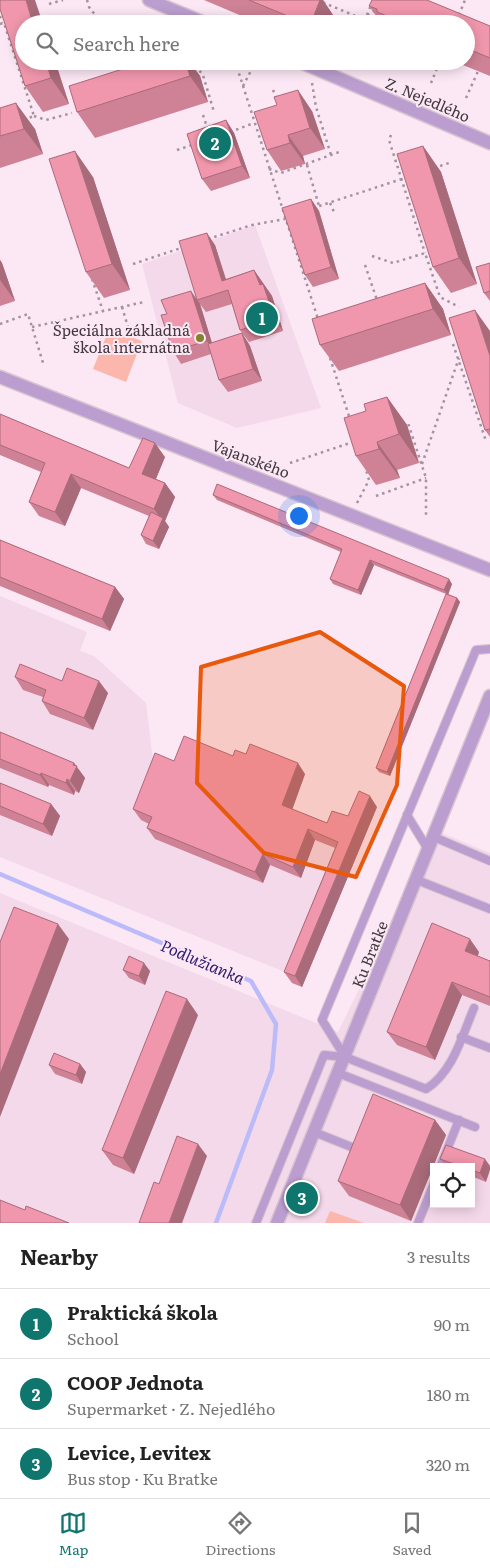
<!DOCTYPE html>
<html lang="en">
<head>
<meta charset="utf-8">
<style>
  body { margin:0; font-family:Literata,serif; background:#f2f2f2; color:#222 }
  .controls { position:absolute; right:15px; bottom:15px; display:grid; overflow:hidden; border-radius:0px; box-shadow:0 2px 12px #0003 }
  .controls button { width:45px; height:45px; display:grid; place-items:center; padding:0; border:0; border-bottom:1px solid #e0e0e0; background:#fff; color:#222; font:25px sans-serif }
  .you { position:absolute; left:298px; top:515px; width:18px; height:18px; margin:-12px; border:4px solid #fff; border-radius:50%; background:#1a73e8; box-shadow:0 0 0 8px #1a73e833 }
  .badge { display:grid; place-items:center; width:32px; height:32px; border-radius:50%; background:#0f766e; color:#fff; font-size:16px; font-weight:700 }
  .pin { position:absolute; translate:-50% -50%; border:2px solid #fff; box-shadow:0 1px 5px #0006 }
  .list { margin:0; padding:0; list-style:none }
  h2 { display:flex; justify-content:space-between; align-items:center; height:65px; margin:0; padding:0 20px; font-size:21px }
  h2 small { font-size:16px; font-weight:400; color:#767676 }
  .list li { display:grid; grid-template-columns:32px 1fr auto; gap:15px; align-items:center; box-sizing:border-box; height:70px; padding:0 20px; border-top:1px solid #e0e0e0 }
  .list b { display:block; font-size:19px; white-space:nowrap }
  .list p { margin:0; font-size:16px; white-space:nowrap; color:#767676 }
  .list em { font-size:16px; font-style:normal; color:#767676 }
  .icon { flex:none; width:28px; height:28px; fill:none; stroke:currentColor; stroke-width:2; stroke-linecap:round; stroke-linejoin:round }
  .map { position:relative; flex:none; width:490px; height:1223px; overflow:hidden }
  .search { position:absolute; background:#fff; box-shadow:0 2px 12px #0003; left:15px; right:15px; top:15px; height:55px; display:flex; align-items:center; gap:12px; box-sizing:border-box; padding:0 18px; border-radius:28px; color:#767676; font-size:19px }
  .sheet { height:275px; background:#fff }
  nav { display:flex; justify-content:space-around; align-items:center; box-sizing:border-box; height:70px; border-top:1px solid #e0e0e0; background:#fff; font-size:14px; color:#767676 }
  nav a { display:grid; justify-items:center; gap:2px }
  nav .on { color:#0f766e }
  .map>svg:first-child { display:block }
</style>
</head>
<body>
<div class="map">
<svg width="490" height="1223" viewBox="0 0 490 1223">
  <rect width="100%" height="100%" fill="#fce7f5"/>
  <g fill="#f4d9eb" fill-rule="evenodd">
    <path d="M255 225 321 408 237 428 178 403 142 264Z"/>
    <path d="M0 596 87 632 80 651 94 656 146 703 153 761 285 828 344 852 295 976 0 857Z"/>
    <path d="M437 831 490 853V1223H0V893L338 1032ZM434 1167H471V1204H434Z"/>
  </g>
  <g fill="#fbb7ab">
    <path d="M109 329 142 341 126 382 93 369Z"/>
    <path d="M330 1211 364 1223H325Z"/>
  </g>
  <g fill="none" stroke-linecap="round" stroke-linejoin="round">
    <path stroke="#bcbbfa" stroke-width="4.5" d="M0 874 251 981 276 1024 272 1070 216 1223"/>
    <defs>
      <g id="service">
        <path d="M407 815 429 851"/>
        <path d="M434 837 490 861"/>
        <path d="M417 880 490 909"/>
        <path d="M461 1037 490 1048"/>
        <path d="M345 1057 322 1020 476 650 490 649"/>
        <path d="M338 1073 475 1127"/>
        <path d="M314 1132 359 1150 358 1153"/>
        <path d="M440 1167 459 1120"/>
        <path d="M256 1223 324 1055 345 1057 426 1089C453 1072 462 1036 474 1008"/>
        <path d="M418 1223 434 1183"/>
      </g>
      <g id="minor">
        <path d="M149 0 207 24"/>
        <path d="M298 61 490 143"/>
        <path d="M0 377 490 570"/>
        <path d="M277 1223 490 696"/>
      </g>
    </defs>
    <use href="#service" stroke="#d7c4d0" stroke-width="10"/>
    <use href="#minor" stroke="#d7c4d0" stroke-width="15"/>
    <g stroke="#a2939d" stroke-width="2.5" stroke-dasharray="2.5 4" stroke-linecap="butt">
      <path d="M87 0 89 7 102 24"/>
      <path d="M317 0 365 20"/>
      <path d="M49 4 63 0"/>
      <path d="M367 15 374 11"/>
      <path d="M367 15 373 0"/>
      <path d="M459 15 465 0"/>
      <path d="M0 16 2 23"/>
      <path d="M0 24 4 23 34 116 26 119"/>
      <path d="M233 24 238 12"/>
      <path d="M128 61 132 69"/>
      <path d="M191 61 203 75 214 112"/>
      <path d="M235 61 318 319"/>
      <path d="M190 67 207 61"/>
      <path d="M395 69 398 61"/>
      <path d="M312 83 316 107 331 155"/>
      <path d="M431 83 440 61"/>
      <path d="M243 86 256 61"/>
      <path d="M273 90 277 100"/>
      <path d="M466 98 479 69"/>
      <path d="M203 115 208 130"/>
      <path d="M34 116 46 120 72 113"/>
      <path d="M230 132 254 123"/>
      <path d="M391 135 389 140 425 253"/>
      <path d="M177 150 192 145"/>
      <path d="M307 165 319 206"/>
      <path d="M434 168 449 163"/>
      <path d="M269 169 281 173 342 151"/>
      <path d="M330 203 334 212"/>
      <path d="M313 208 408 177"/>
      <path d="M208 239 252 225 285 219"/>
      <path d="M372 256 393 263 425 253 440 297 459 307"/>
      <path d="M133 264 184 247"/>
      <path d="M365 265 377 300"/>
      <path d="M92 279 103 311"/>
      <path d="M122 307 128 327 126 335"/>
      <path d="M0 324 28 314 44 366"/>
      <path d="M32 327 144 302"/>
      <path d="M453 344 486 441"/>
      <path d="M330 358 350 419"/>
      <path d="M403 425 408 423 426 478V516"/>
      <path d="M290 463 353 442"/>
      <path d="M422 464 459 358"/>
      <path d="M376 496 426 478"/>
      <path d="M357 503 369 480 366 470"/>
    </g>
    <use href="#service" stroke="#bb9ecf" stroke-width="8"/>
    <use href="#minor" stroke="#bb9ecf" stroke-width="12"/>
  </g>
  <g fill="#cf8295">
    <path d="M204 0H323L339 24H261Z"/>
    <path d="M369 6 490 26V76L453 61H466V24H382Z"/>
    <path d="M55 61 69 104 43 112 25 86Z"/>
    <path d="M148 61H189L200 76 208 102 95 138 77 112Z"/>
    <path d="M0 108 35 129 43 154 0 168Z"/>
    <path d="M312 111 325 149 303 156 305 164 281 171 267 150Z"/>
    <path d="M226 120 234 133 250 178 211 191 202 179Z"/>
    <path d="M423 146 441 172 477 284 451 293 433 267Z"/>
    <path d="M93 177 130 290 104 298 86 272Z"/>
    <path d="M311 199 319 211 339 279 313 287 305 275Z"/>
    <path d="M215 245 226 279 254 270 272 296 283 331 249 342 240 330 232 304 206 312 200 304 212 343 242 333 250 346 262 381 228 392 219 380 211 354 181 364 173 351 167 314 197 299Z"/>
    <path d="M0 260 2 263 15 301 0 306Z"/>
    <path d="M490 263V301L484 293Z"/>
    <path d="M425 283 443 309 451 335 339 371 320 345Z"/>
    <path d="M490 331V437L485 430Z"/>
    <path d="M387 397 407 425 419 463 397 470 400 478 376 485 356 456 366 411Z"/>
    <path d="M0 414 129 468 165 457 156 479 165 483 175 497 165 521 169 527 159 549 146 544 141 535 149 516 81 488 65 526 39 516 29 502 41 472 0 455Z"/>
    <path d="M213 495 452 584 448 594 457 598 460 602 390 776 379 772 376 768 446 594 374 565 361 595 333 584 330 579 341 552 217 500Z"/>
    <path d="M0 540 115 587 124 599 110 631 0 586Z"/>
    <path d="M15 677 62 681 108 693 93 730 50 714 42 701 43 697 23 690Z"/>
    <path d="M0 732 74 763 85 778 79 793 75 791 74 795 49 785 48 787 0 768Z"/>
    <path d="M246 754 305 774 292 809 327 823 377 807 302 987 292 983 284 972 335 848 315 840 301 878 270 865 263 883 155 839 147 828 149 824 141 820 133 809 174 761Z"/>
    <path d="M0 783 51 804 60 816 52 836 0 815Z"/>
    <path d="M479 952 478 956 490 961V1006L462 995 435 1060 397 1045 387 1032Z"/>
    <path d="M123 970 150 971 145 985 129 978Z"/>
    <path d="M198 1015 134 1174 113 1165 102 1150Z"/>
    <path d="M80 1064 86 1072 82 1084 55 1074 49 1065Z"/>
    <path d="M435 1120 446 1135 411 1221 349 1196 338 1181Z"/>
    <path d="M440 1159H485L486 1182 471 1176V1167H446Z"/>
  </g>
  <g fill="#a96a79">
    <path d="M26 0H35L43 24H33Z"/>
    <path d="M320 0H323L339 24H311Z"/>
    <path d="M46 61H55L69 104 51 78Z"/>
    <path d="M185 61H189L200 76 208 102 190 76Z"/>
    <path d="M298 90 312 111 325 149 310 128Z"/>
    <path d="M16 103 35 129 43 154 24 129Z"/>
    <path d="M226 120 234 133 250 178 242 166Z"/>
    <path d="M288 135 303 156 305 164 290 143Z"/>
    <path d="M423 146 441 172 477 284 459 258Z"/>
    <path d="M75 151 93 177 130 290 112 264Z"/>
    <path d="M311 199 319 211 339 279 331 267Z"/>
    <path d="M207 233 215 245 230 293 222 281Z"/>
    <path d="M0 260 2 263 15 301 0 280Z"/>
    <path d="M254 270 272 296 283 331 275 319 260 285Z"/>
    <path d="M425 283 443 309 451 335 433 309Z"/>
    <path d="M191 291 200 304 215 353 207 341Z"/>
    <path d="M475 310 490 331V356Z"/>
    <path d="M242 333 250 346 262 381 253 369Z"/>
    <path d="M387 397 407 425 419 463 399 434Z"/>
    <path d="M377 442 397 470 400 478 379 449Z"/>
    <path d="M155 443 165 457 152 488 142 474Z"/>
    <path d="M71 474 81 488 65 526 55 512Z"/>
    <path d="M165 483 175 497 165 521 169 527 159 549 153 541 162 520 154 509Z"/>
    <path d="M370 560 374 565 361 595 358 590Z"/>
    <path d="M449 579 452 584 448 595 444 590Z"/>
    <path d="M115 587 124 599 110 631 102 619Z"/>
    <path d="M457 598 460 602 390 776 387 772Z"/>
    <path d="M99 681 108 693 93 730 84 718Z"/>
    <path d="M74 763 85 778 79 793 70 781Z"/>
    <path d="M298 763 305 774 290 816 282 805Z"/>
    <path d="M41 773 49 785 48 787 40 775Z"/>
    <path d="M67 779 75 791 74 795 66 783Z"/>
    <path d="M370 796 377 807 302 987 295 976Z"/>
    <path d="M51 804 60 816 52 836 43 824Z"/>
    <path d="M308 829 315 840 301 878 293 867Z"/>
    <path d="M263 854 270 865 263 883 255 872Z"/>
    <path d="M58 924 69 939 0 1117V1074Z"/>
    <path d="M470 939 479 952 474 964 465 951Z"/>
    <path d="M144 963 150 971 145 985 139 976Z"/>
    <path d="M452 982 462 995 435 1060 426 1047Z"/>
    <path d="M187 999 198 1015 134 1174 123 1158Z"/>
    <path d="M80 1064 86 1072 82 1084 76 1075Z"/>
    <path d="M435 1120 446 1135 411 1221 400 1205Z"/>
    <path d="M198 1144 207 1156 182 1223H169Z"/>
    <path d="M485 1159 490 1166V1170L486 1182 480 1173Z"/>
  </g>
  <g fill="#f197ad" stroke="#a96a79">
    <path d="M0 0H26L33 24H24V61H46L51 78 25 86 0 9Z"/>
    <path d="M249 0H320L311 23 303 20 302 22Z"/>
    <path d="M372 0H427L490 26V58L466 48V24H407L377 12V9L369 6Z"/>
    <path d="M148 61H185L190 76 77 112 69 86Z"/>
    <path d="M298 90 310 128 288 135 290 143 267 150 254 112 277 105 274 97Z"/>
    <path d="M16 103 24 129 0 136V108Z"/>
    <path d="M226 120 242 166 202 179 187 134Z"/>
    <path d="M423 146 459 258 433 267 397 154Z"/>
    <path d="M75 151 112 264 86 272 49 159Z"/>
    <path d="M311 199 331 267 305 275 282 208Z"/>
    <path d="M207 233 222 281 254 270 260 285 263 284 275 319 240 330 228 290 197 300 179 241Z"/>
    <path d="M490 263V291L484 293 476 267Z"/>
    <path d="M425 283 433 309 320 345 312 319Z"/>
    <path d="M191 291 207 341 173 351 161 315 167 314 161 300Z"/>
    <path d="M475 310 490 356V429L485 430 449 318Z"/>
    <path d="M242 333 253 369 219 380 208 344Z"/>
    <path d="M387 397 399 434 377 442 379 449 356 456 344 418 366 411 364 404Z"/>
    <path d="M0 414 129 468 143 438 155 443 142 474 165 483 154 509 71 474 55 512 29 502 45 463 0 445Z"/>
    <path d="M217 484 449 579 444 590 370 560 358 590 330 579 342 549 213 495Z"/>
    <path d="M151 512 163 518 153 541 141 535Z"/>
    <path d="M0 540 115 587 102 619 0 577Z"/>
    <path d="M446 594 457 598 387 772 376 768Z"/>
    <path d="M20 664 62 681 67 668 99 681 84 718 42 701 46 690 15 677Z"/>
    <path d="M0 732 74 763 73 765 77 766 70 781 67 779 66 783 41 773 40 775 0 759Z"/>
    <path d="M184 736 233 756 235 750 246 754 250 744 298 763 282 805 327 823 332 811 348 816 359 791 370 796 295 976 284 972 338 842 308 829 293 867 263 854 255 872 147 828 152 817 133 809 155 753 174 761Z"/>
    <path d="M0 783 51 804 43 824 0 806Z"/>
    <path d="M14 907 58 924 0 1074V942Z"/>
    <path d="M432 923 470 939 465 951 490 961V997L452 982 426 1047 387 1032Z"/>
    <path d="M129 956 144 963 139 976 123 970Z"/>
    <path d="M166 991 187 999 123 1158 102 1150Z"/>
    <path d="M54 1053 80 1064 76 1075 49 1065Z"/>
    <path d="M373 1094 435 1120 400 1205 338 1181Z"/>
    <path d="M177 1136 198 1144 169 1223H139L154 1182 159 1184Z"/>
    <path d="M446 1145 485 1159 480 1173 471 1170V1167H463L440 1159Z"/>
    <path d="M0 1200 25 1210 26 1206 69 1223H0Z"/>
  </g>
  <path fill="#e8590c" fill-opacity="0.2" stroke="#e8590c" stroke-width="4" stroke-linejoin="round" d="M320 632 404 686 397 785 356 877 264 853 197 783 201 667Z"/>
  <circle fill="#81822b" stroke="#fce7f5" stroke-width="2" cx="200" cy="338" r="5"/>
  <g text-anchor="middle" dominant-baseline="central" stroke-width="4" stroke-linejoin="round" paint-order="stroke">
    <g font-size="15" fill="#41383e" stroke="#fce7f5">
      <text transform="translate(428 99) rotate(23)">Z. Nejedlého</text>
      <text transform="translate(251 458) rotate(21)">Vajanského</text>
      <text transform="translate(369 954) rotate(-68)">Ku Bratke</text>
    </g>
    <g font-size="15" fill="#41383e" stroke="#fce7f5" text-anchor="end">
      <text x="190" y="329">Špeciálna základná<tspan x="190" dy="17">škola internátna</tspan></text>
    </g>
    <g font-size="16" font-style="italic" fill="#2d1971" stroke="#fce7f5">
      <text transform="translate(203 961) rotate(23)">Podlužianka</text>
    </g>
  </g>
</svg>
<div class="controls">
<button><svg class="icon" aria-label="locate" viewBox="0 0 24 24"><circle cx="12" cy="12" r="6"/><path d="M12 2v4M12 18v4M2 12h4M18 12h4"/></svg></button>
</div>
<div class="you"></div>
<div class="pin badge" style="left:262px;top:318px">1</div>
<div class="pin badge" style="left:215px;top:143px">2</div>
<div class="pin badge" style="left:302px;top:1198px">3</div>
<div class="search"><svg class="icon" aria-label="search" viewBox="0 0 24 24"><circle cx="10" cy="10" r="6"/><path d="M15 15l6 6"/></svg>Search here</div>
</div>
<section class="sheet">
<h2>Nearby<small>3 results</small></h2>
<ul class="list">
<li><span class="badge">1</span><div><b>Praktická škola</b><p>School</p></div><em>90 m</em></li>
<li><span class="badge">2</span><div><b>COOP Jednota</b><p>Supermarket · Z. Nejedlého</p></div><em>180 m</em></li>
<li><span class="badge">3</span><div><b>Levice, Levitex</b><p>Bus stop · Ku Bratke</p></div><em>320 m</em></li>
</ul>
</section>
<nav>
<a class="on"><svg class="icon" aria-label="map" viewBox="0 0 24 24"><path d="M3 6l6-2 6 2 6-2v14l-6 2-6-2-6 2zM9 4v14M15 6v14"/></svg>Map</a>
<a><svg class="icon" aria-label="directions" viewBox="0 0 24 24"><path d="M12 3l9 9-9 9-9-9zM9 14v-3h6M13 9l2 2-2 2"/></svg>Directions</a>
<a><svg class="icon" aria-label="saved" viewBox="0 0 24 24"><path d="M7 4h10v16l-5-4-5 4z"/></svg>Saved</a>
</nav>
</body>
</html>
